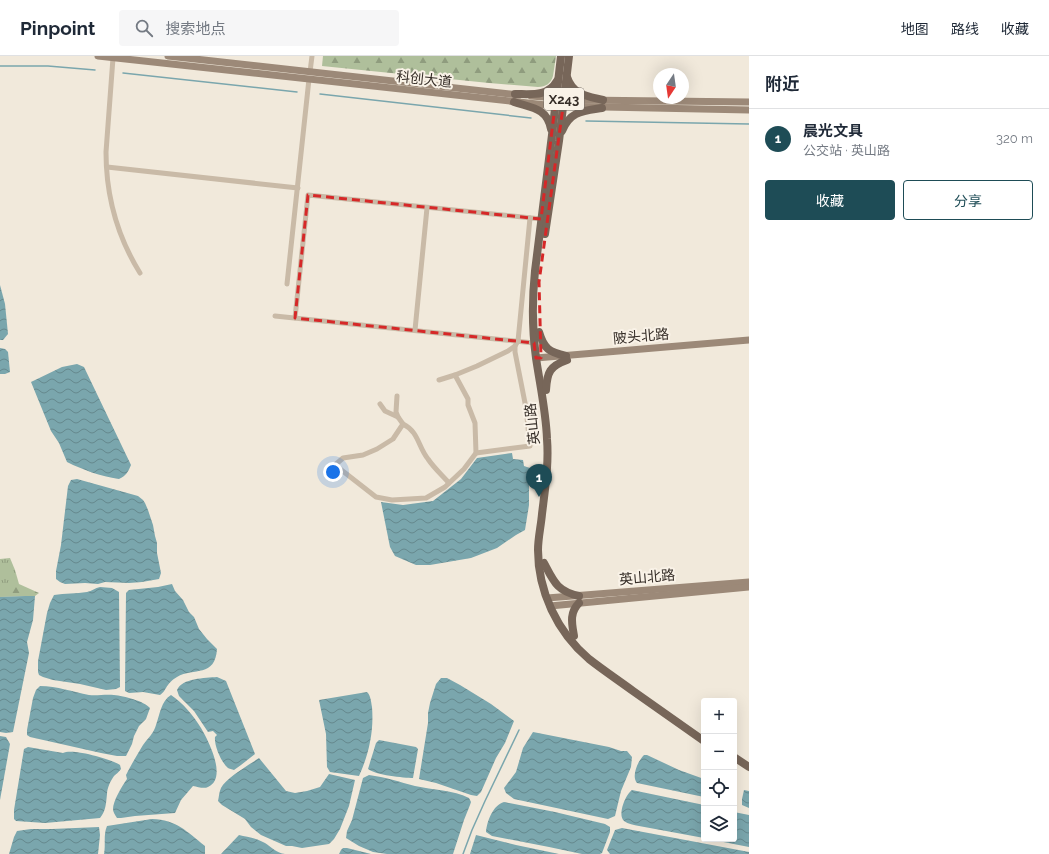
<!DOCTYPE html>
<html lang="zh">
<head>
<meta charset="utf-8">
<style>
  body { margin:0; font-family:Raleway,"Noto Sans SC",sans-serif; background:#f6f6f7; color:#1f2937 }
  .controls { position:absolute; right:12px; bottom:12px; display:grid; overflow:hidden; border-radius:4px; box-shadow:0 4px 16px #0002 }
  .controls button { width:36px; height:36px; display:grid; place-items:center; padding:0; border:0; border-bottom:1px solid #e0e1e3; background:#fff; color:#1f2937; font:20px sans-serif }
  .compass { position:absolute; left:653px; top:12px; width:36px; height:36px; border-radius:50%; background:#fff; box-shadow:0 4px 16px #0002; rotate:193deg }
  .you { position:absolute; left:333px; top:416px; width:14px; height:14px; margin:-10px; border:3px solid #fff; border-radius:50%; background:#1a73e8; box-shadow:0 0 0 6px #1a73e833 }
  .badge { display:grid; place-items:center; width:26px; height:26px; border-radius:50%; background:#1e4c56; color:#fff; font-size:13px; font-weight:700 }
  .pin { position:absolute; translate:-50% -33px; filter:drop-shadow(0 1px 2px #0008) }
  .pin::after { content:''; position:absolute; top:21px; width:14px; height:12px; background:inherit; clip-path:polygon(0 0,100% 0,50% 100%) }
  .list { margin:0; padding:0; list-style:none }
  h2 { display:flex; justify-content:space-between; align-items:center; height:52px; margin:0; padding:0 16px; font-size:17px }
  h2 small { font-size:13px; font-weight:400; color:#747a83 }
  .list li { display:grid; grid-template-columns:26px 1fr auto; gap:12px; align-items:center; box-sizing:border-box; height:60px; padding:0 16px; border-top:1px solid #e0e1e3 }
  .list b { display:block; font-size:15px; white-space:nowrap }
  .list p { margin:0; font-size:13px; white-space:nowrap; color:#747a83 }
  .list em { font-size:13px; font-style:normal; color:#747a83 }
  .actions { display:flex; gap:8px; padding:12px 16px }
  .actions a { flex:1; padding:9px 0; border:1px solid #1e4c56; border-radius:4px; text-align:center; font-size:14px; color:#1e4c56 }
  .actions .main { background:#1e4c56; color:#fff }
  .icon { flex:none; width:22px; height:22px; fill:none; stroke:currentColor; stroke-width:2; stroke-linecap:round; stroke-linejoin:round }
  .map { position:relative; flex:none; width:749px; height:798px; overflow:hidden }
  header { display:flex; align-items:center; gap:24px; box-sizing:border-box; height:56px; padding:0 20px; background:#fff; border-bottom:1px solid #e0e1e3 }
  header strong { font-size:19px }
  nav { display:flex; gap:22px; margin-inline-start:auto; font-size:14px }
  .search { width:280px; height:36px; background:#f6f6f7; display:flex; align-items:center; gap:10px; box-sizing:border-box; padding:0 14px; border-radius:4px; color:#747a83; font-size:15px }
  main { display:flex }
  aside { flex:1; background:#fff }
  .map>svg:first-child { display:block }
</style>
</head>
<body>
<header>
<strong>Pinpoint</strong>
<div class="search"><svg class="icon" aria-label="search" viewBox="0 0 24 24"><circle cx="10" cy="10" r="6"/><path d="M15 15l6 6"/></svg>搜索地点</div>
<nav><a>地图</a><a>路线</a><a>收藏</a></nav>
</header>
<main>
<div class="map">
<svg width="749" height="798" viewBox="0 0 749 798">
  <defs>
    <pattern id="grass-tufts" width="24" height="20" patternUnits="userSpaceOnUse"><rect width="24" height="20" fill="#afbf9b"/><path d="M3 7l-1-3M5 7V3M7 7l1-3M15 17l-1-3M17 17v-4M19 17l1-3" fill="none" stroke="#8f9c7e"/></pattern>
    <pattern id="forest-firs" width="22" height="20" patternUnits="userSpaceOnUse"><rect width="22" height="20" fill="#afbf9b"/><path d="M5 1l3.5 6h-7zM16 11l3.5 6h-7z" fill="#8f9c7e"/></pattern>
    <pattern id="water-waves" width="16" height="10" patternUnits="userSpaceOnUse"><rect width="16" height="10" fill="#7aa6ad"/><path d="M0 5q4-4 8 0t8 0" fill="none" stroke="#65888d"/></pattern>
  </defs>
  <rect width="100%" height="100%" fill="#f1e9db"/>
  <path fill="url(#grass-tufts)" d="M10 502 15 514 19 528H0V503Z"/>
  <g fill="url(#forest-firs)">
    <path d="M323 0H556L553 20C551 27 546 31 538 31L489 27 322 10Z"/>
    <path d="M0 528H19L39 537 35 540 0 541Z"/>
  </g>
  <g fill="url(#water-waves)">
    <path d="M0 229 5 248 8 278 3 284H0Z"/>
    <path d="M0 292 5 293 8 296 10 316 5 318H0Z"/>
    <path d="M77 308 84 311 131 409C128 416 126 420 119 423 100 420 83 414 67 406L59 387 51 375 31 326 62 311Z"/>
    <path d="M512 397 513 403 523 404 524 410 533 413 532 425H529V449L525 474 516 479 497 492 471 502 430 509H416L395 500 390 491 381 446 403 449 433 445 461 423 477 402Z"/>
    <path d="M77 423 138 440 143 444 145 447 148 454 153 469 155 480 157 487V497L161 517 159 523 142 526 129 527 105 526 98 528 85 527 65 528 60 526 56 523V515L61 489 68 430 71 424Z"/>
    <path d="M172 528 175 535 183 544 189 556 194 561 199 573 207 583 217 593C215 622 194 611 177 621 173 623 168 628 166 632 164 635 164 636 160 639L143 636 129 637 125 635 126 537 129 534 158 531Z"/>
    <path d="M100 531 112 532 119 536 120 631 116 633 106 634 80 628 53 624 43 621 39 619 38 616V605L47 557 50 547 54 539C65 537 76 538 87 536 92 535 95 532 100 531Z"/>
    <path d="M25 540H35L33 564 27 586 29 597 13 676 6 677 0 676V541Z"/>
    <path d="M217 621 226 625 255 698 241 709 234 714C232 713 229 713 228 712 221 706 214 689 215 681L217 679 213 675 208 676 194 655 179 640 177 634C182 622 205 622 217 621Z"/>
    <path d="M441 622H447L460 629 491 648 514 665 505 687 496 702 481 736 477 740 471 739 436 727 419 723 428 667V657L430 647 436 628Z"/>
    <path d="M40 630C57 630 73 636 89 639 97 640 105 638 114 639 124 640 144 645 150 652L146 663 139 670 134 680 132 688 126 700H117L101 697 30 681 27 679V674L33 642 36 634Z"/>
    <path d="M367 636C371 640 371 646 372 651 374 675 369 698 359 720L330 716 327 711 326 678 319 644Z"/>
    <path d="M171 639C183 647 193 659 201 672 208 684 228 722 208 731 204 733 198 731 193 730L181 744 175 757 135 760 121 762H117C115 759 113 756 113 753 113 745 122 730 127 723L126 719C131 709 137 699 143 689 148 682 154 677 156 669 160 658 161 645 171 639Z"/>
    <path d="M533 676 609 691 621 695H627L632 701 631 711 621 735 615 760 608 763 514 743 506 737 504 732 516 716 523 692Z"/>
    <path d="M0 680 6 681 10 688 0 744Z"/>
    <path d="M379 684 416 691 418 693 413 722C404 722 375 719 368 713L376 687Z"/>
    <path d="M28 691 63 697C72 692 111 703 120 709L121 713C119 716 116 718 114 720 111 724 107 732 107 738 106 747 106 755 100 762L45 767 16 765 14 763V754L24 693Z"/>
    <path d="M644 699H647L679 714 704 723V741L637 727C631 720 638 705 644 699Z"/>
    <path d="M259 702 286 735 295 737 307 735 320 731 329 718 355 724 349 750 340 773 334 783 329 788 302 792 292 790H286L261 779 251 771 245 763 222 749 218 745C219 741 219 736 221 732 226 722 249 709 259 702Z"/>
    <path d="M369 719C385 721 400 726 415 730 433 734 453 734 469 742L471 746 470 749 464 764 453 798H387L373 796 359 790 346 782 347 775 352 764 363 722Z"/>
    <path d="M632 734 704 749V782L639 770C634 769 628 768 624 765 617 758 626 738 632 734Z"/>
    <path d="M744 734 749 735V752L742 749V743Z"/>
    <path d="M504 746 555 756 605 768 610 771V776L602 797 600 798H582L549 791 492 780 486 776C487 765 493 749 504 746Z"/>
    <path d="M734 756 749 759V791L708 783H734Z"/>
    <path d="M152 763C177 764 186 775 205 790V798H104C106 789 103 779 107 770Z"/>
    <path d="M99 771 100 779 98 798H9L14 781 17 775 31 773H52Z"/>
    <path d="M622 772 749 796V798H610L607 794 615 774Z"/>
    <path d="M239 779C247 781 257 782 265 787 271 791 277 797 285 798H221Z"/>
    <path d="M476 779 516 789 559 798H470Z"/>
    <path d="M343 792H347L371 798H339L341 794Z"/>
  </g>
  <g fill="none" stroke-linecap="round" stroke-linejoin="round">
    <g stroke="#7aa6ad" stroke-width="1.5">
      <path d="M0 10H48L95 14"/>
      <path d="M123 17 297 36"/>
      <path d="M320 38 531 62"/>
      <path d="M586 65 749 68"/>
      <path d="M463 798 472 774 485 745 519 674"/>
    </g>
    <g stroke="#c9baa7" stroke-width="5">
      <path d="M113 2 106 96C106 139 117 180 140 217"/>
      <path d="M310 16 312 0"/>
      <path d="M107 111 298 132"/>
      <path d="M287 228 309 23"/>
      <path d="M275 260 534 287"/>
      <path d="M295 262 308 139 541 163"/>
      <path d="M415 274 427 152"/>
      <path d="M439 324 455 319 477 310 508 295 515 290 518 285 530 162"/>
      <path d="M397 340 396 356 398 361"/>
      <path d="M380 348 385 355 398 361 403 368 393 383 377 393 363 399 343 402 335 409 376 441 392 444 426 442 445 431 464 413 476 397 475 367 468 349V343L455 319"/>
      <path d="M403 368C419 376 418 391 428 403 434 412 442 419 449 427"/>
      <path d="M476 397 530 390 526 352 515 296V290"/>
    </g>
    <g stroke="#9c8978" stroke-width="7">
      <path d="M98 0 555 50 749 54"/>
      <path d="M168 0 519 39"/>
      <path d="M531 40 582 44 749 46"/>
      <path d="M536 302 749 284"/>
      <path d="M547 542 749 526"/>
      <path d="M550 550 749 531"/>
    </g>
    <g stroke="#776659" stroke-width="8">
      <path d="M561 0 552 79 535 215C532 244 532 273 536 302 540 329 546 356 547 383 549 408 545 433 542 458 541 470 538 482 538 494 538 535 557 576 589 603 603 614 618 624 633 635 657 652 680 668 704 685"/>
      <path d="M567 21C573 39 587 40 603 44"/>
      <path d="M515 38C531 38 548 41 557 25"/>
      <path d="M514 46C532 52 547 52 551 73"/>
      <path d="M562 75C570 55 583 55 602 52"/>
      <path d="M545 178 559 85 569 0"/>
      <path d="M539 276C544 293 549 296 566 300"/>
      <path d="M546 334C547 316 550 310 567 304"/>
      <path d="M544 507C554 526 557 535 579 540"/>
      <path d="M574 580C572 568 569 557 579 547"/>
      <path d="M734 701 749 711"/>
    </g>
  </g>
  <path fill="none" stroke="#d62828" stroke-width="3" stroke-dasharray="8 5" stroke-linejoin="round" d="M555 50 563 51 539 226 541 302H536L534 287 295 262 308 139 541 163Z"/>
  <g text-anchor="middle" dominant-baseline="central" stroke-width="4" stroke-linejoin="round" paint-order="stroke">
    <rect fill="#f9f2e7" stroke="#706861" stroke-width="1" x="544" y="32" width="40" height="22" rx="3"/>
    <g font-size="13" font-weight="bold" fill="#352d27">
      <text x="564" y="43">X243</text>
    </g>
    <g font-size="14" fill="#352d27" stroke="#f9f2e7">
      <text transform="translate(424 23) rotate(6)">科创大道</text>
      <text transform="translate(641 280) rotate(-5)">陂头北路</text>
      <text transform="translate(532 368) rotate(-96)">英山路</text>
      <text transform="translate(647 521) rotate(-5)">英山北路</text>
    </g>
  </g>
</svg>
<div class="controls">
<button>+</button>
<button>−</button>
<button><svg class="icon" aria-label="locate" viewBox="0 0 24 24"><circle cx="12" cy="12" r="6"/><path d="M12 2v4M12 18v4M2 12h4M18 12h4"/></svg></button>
<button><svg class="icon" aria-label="layers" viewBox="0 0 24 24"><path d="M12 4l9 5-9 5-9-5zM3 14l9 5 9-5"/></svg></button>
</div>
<svg class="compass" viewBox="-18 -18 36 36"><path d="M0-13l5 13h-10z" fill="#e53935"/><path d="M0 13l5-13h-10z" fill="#747a83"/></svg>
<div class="you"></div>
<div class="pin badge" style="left:539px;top:441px">1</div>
</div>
<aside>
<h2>附近<small></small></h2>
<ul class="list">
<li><span class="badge">1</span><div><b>晨光文具</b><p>公交站 · 英山路</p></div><em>320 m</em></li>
</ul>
<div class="actions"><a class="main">收藏</a><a>分享</a></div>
</aside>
</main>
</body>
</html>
